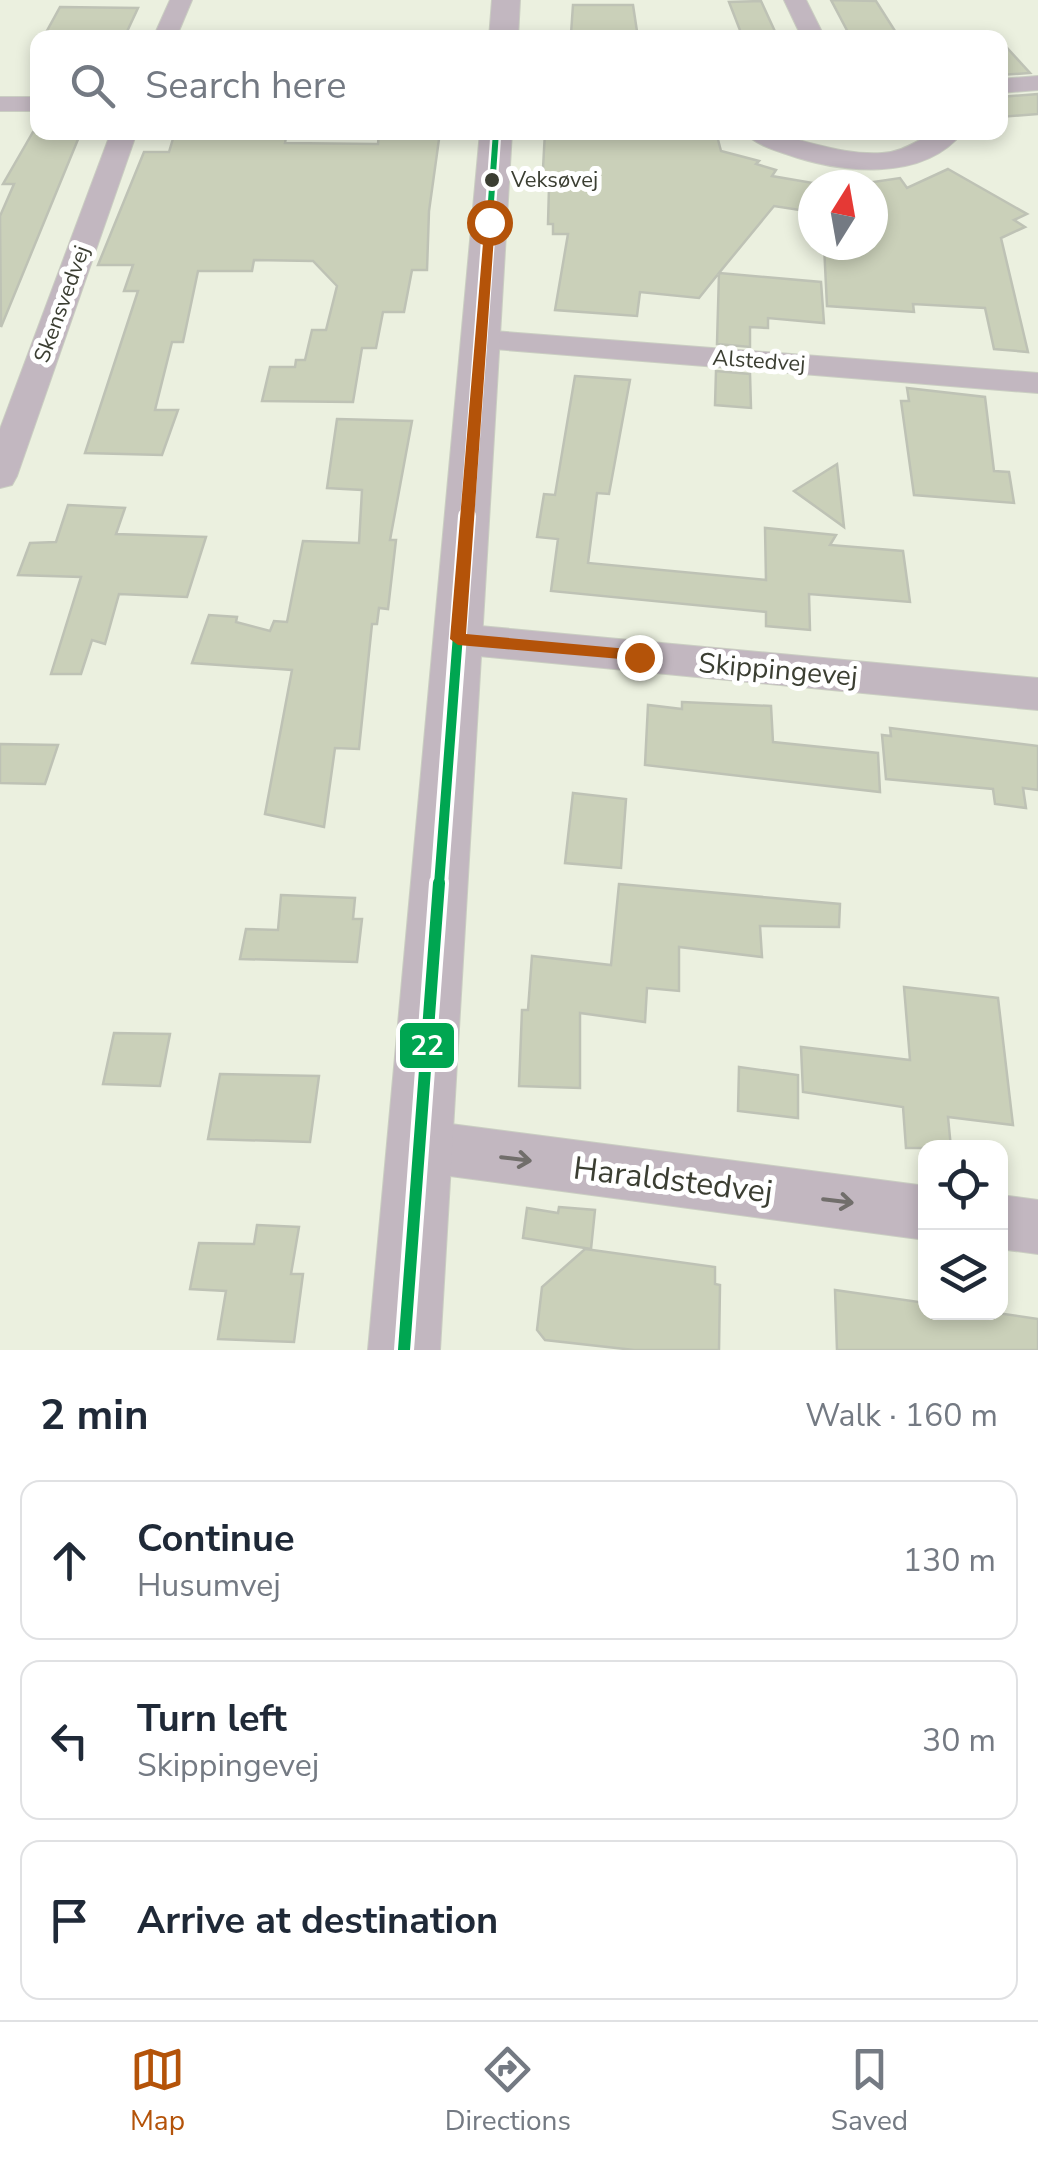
<!DOCTYPE html>
<html lang="en">
<head>
<meta charset="utf-8">
<style>
  body { margin:0; font-family:"Nunito Sans",sans-serif; background:#f6f6f7; color:#1f2937 }
  .controls { position:absolute; right:30px; bottom:30px; display:grid; overflow:hidden; border-radius:20px; box-shadow:0 5px 15px #0003 }
  .controls button { width:90px; height:90px; display:grid; place-items:center; padding:0; border:0; border-bottom:2px solid #e0e1e3; background:#fff; color:#1f2937; font:50px sans-serif }
  .compass { position:absolute; left:798px; top:170px; width:90px; height:90px; border-radius:50%; background:#fff; box-shadow:0 5px 15px #0003; rotate:11deg }
  .stop { position:absolute; width:30px; height:30px; margin:-22px; border:8px solid #b45309; border-radius:50%; background:#fff }
  .stop.end { background:#b45309; border-color:#fff; box-shadow:0 2px 10px #0008 }
  .list { margin:0; padding:0; list-style:none }
  h2 { display:flex; justify-content:space-between; align-items:center; height:130px; margin:0; padding:0 40px; font-size:42px }
  h2 small { font-size:32px; font-weight:400; color:#747a83 }
  .list li { display:grid; grid-template-columns:65px 1fr auto; gap:30px; align-items:center; box-sizing:border-box; height:160px; margin:0 20px 20px; padding:0 20px; border:2px solid #e0e1e3; border-radius:20px }
  .list b { display:block; font-size:38px; white-space:nowrap }
  .list p { margin:0; font-size:32px; white-space:nowrap; color:#747a83 }
  .list em { font-size:32px; font-style:normal; color:#747a83 }
  .icon { flex:none; width:55px; height:55px; fill:none; stroke:currentColor; stroke-width:2; stroke-linecap:round; stroke-linejoin:round }
  .map { position:relative; flex:none; width:1038px; height:1350px; overflow:hidden }
  .search { position:absolute; background:#fff; box-shadow:0 5px 15px #0003; left:30px; right:30px; top:30px; height:110px; display:flex; align-items:center; gap:25px; box-sizing:border-box; padding:0 35px; border-radius:20px; color:#747a83; font-size:38px }
  .sheet { height:670px; background:#fff }
  nav { display:flex; justify-content:space-around; align-items:center; box-sizing:border-box; height:140px; border-top:2px solid #e0e1e3; background:#fff; font-size:28px; color:#747a83 }
  nav a { display:grid; justify-items:center; gap:5px }
  nav .on { color:#b45309 }
  .map>svg:first-child { display:block }
</style>
</head>
<body>
<div class="map">
<svg width="1038" height="1350" viewBox="0 0 1038 1350">
  <rect width="100%" height="100%" fill="#ebf0df"/>
  <g fill="#cad0b9" stroke="#bec2b5" stroke-width="2.5">
    <path d="M831 0 876 1 897 34 850 36Z"/>
    <path d="M761 1 778 38H743L729 2Z"/>
    <path d="M573 5H633L638 38 571 34Z"/>
    <path d="M60 7 138 8 124 38H43Z"/>
    <path d="M1000 40 1030 73 1000 75Z"/>
    <path d="M1038 94V114L1000 117V97Z"/>
    <path d="M33 132H81L1 327 0 216 14 184H3Z"/>
    <path d="M175 132H287L285 143 378 144 379 132H440L429 211 427 270H412L404 312H383L376 348H362L353 402 262 401 270 367H295L296 360H305L312 330H326L337 286 313 261 254 260 252 271H198L183 342H172L155 410H178L162 455 85 453 138 291H124L133 265H98L144 152H169Z"/>
    <path d="M545 132H716L721 151 759 161 756 164 776 170 772 176 813 183V212L774 206 719 273 821 282 824 323 768 318V328L750 327V347L717 344 719 273 699 298 640 292 637 316 555 310 568 234H553V224H548L549 187H542Z"/>
    <path d="M948 169 1027 214 1014 220 1025 227 1001 238 1028 352 994 349 985 308 913 304 914 312 827 306 824 245H873V182L900 178 907 188Z"/>
    <path d="M716 371 750 374 751 408 715 405Z"/>
    <path d="M575 376 630 380 609 494 597 493 588 563 766 580 765 528 836 535 830 545 903 551 910 602 809 594 810 630 766 626V612L551 591 558 539 537 537 544 494 555 495Z"/>
    <path d="M907 388 985 397 994 471 1009 472 1014 503 914 495 901 401H909Z"/>
    <path d="M337 419 412 421 390 540H396L388 609 379 608 377 624H372L359 749 335 748 324 827 265 814 292 670 192 663 209 615 237 617 236 622 270 631 274 621 287 622 303 541 359 543 362 490 327 488Z"/>
    <path d="M837 464 844 527 794 491Z"/>
    <path d="M68 505 125 508 116 534 206 537 187 597 119 594 105 644 92 640 81 674H51L81 577 18 575 30 543 56 542Z"/>
    <path d="M682 702 771 706 773 742 878 753 880 792 645 765 648 705 682 709Z"/>
    <path d="M890 728 1038 746V790L1023 788 1026 808 995 804 993 789 886 779 882 735 891 736Z"/>
    <path d="M0 744 58 745 45 784 0 783Z"/>
    <path d="M573 793 626 799 621 868 565 863Z"/>
    <path d="M619 884 840 904 839 927 760 926 762 957 679 947V991L647 988 645 1022 580 1013V1088L519 1086 522 1010H528L532 956 611 965Z"/>
    <path d="M281 895 355 898 353 919H362L357 962 240 959 246 929 278 930Z"/>
    <path d="M904 987 998 998 1013 1125 948 1117 951 1148H906L903 1107 803 1092 801 1047 910 1060Z"/>
    <path d="M114 1033 170 1034 160 1086 103 1084Z"/>
    <path d="M739 1067 798 1075V1118L738 1111Z"/>
    <path d="M220 1074 319 1076 310 1142 208 1139Z"/>
    <path d="M559 1207 595 1210 591 1249 523 1238 527 1208 558 1213Z"/>
    <path d="M257 1225 299 1227 291 1274H303L294 1342 218 1339 226 1291 190 1289 199 1243 254 1244Z"/>
    <path d="M585 1249 715 1267V1284L720 1285 719 1350H634L545 1340 537 1330 542 1287Z"/>
    <path d="M835 1290 926 1303V1312H990L1038 1319V1350H837Z"/>
  </g>
  <g fill="none" stroke-linecap="round" stroke-linejoin="round">
    <defs>
      <g id="minor">
        <path d="M170 0H192L176 38H153Z"/>
        <path d="M784 0H806L825 38H802Z"/>
        <path d="M1038 76V90L1000 93V79Z"/>
        <rect x="0" y="97" width="38" height="14"/>
        <path d="M111 132H137L17 476 12 485 0 488V429Z"/>
        <path d="M744 132C792 132 833 156 882 153 902 152 914 142 932 134 940 130 954 132 963 132 923 183 839 173 786 154 771 149 755 144 744 132Z"/>
        <path d="M480 330 1038 373V393L469 347 464 340 469 333Z"/>
        <path d="M458 624 1038 678V710L458 654 444 650 438 639 444 628Z"/>
        <path d="M420 1120 926 1186V1240L420 1172 401 1165 394 1146 401 1127Z"/>
        <path d="M1000 1195 1038 1200V1254L1000 1249Z"/>
      </g>
      <g id="tertiary">
        <path d="M492 0H520L518 38H489Z"/>
        <path d="M480 132H512L440 1350H368Z"/>
      </g>
    </defs>
    <use href="#minor" stroke="#cacec2" stroke-width="2"/>
    <use href="#tertiary" stroke="#cacec2" stroke-width="2"/>
    <use href="#minor" fill="#c2b7c0" fill-rule="evenodd"/>
    <use href="#tertiary" fill="#c2b7c0" fill-rule="evenodd"/>
    <defs>
      <path id="bus-1-far3" d="M489 229 496 132"/>
      <path id="bus-1-far2" d="M467 518 489 227"/>
      <path id="bus-1-far1" d="M439 885 467 516"/>
      <path id="bus-1" d="M404 1350 439 883"/>
    </defs>
    <use href="#bus-1-far3" stroke="#fff" stroke-width="11"/>
    <use href="#bus-1-far2" stroke="#fff" stroke-width="14"/>
    <use href="#bus-1-far1" stroke="#fff" stroke-width="18"/>
    <use href="#bus-1" stroke="#fff" stroke-width="20"/>
    <use href="#bus-1-far3" stroke="#00a651" stroke-width="6"/>
    <use href="#bus-1-far2" stroke="#00a651" stroke-width="8"/>
    <use href="#bus-1-far1" stroke="#00a651" stroke-width="10"/>
    <use href="#bus-1" stroke="#00a651" stroke-width="12"/>
  </g>
  <defs><path id="oneway-shaft" d="M-6 0H5M1.5-3L5.5 0L1.5 3" fill="none" stroke-width="1.6" stroke-linecap="round" stroke-linejoin="round" transform="scale(2.5)"/></defs>
  <g stroke="#716e6b">
    <use href="#oneway-shaft" transform="translate(516 1159) rotate(7)"/>
    <use href="#oneway-shaft" transform="translate(838 1201) rotate(7)"/>
  </g>
  <path fill="#b45309" d="M485 219 495 222 466 634 639 650 644 652V661L458 645 450 639Z"/>
  <circle fill="#3b3e32" stroke="#fff" stroke-width="4" cx="492" cy="180" r="9"/>
  <g text-anchor="middle" dominant-baseline="central" stroke-width="10" stroke-linejoin="round" paint-order="stroke">
    <g font-size="22" fill="#3b3e32" stroke="#fff" text-anchor="start">
      <text x="511" y="180">Veksøvej</text>
    </g>
    <g font-size="22" fill="#3b3e32" stroke="#fff">
      <text transform="translate(62 304) rotate(-70)">Skensvedvej</text>
      <text transform="translate(759 361) rotate(4)">Alstedvej</text>
    </g>
    <g font-size="28" fill="#3b3e32" stroke="#fff">
      <text transform="translate(778 670) rotate(5)">Skippingevej</text>
    </g>
    <g font-size="32" fill="#3b3e32" stroke="#fff">
      <text transform="translate(673 1180) rotate(7)">Haraldstedvej</text>
    </g>
  </g>
  <rect stroke="#fff" stroke-width="4" x="398" y="1021" width="58" height="49" rx="10" fill="#00a651"/>
  <g font-size="28" text-anchor="middle" font-weight="bold" fill="#fff">
    <text x="427" y="1055">22</text>
  </g>
</svg>
<div class="controls">
<button><svg class="icon" aria-label="locate" viewBox="0 0 24 24"><circle cx="12" cy="12" r="6"/><path d="M12 2v4M12 18v4M2 12h4M18 12h4"/></svg></button>
<button><svg class="icon" aria-label="layers" viewBox="0 0 24 24"><path d="M12 4l9 5-9 5-9-5zM3 14l9 5 9-5"/></svg></button>
</div>
<svg class="compass" viewBox="-18 -18 36 36"><path d="M0-13l5 13h-10z" fill="#e53935"/><path d="M0 13l5-13h-10z" fill="#747a83"/></svg>
<div class="stop" style="left:489px;top:222px"></div>
<div class="stop end" style="left:639px;top:657px"></div>
<div class="search"><svg class="icon" aria-label="search" viewBox="0 0 24 24"><circle cx="10" cy="10" r="6"/><path d="M15 15l6 6"/></svg>Search here</div>
</div>
<section class="sheet">
<h2>2 min<small>Walk · 160 m</small></h2>
<ul class="list">
<li><svg class="icon" aria-label="ahead" viewBox="0 0 24 24"><path d="M12 20V5M6 11l6-6 6 6"/></svg><div><b>Continue</b><p>Husumvej</p></div><em>130 m</em></li>
<li><svg class="icon" aria-label="left" viewBox="0 0 24 24"><path d="M17 20v-9H6M10 6l-5 5 5 5"/></svg><div><b>Turn left</b><p>Skippingevej</p></div><em>30 m</em></li>
<li><svg class="icon" aria-label="arrive" viewBox="0 0 24 24"><path d="M6 21V4h12l-3 4 3 4H6"/></svg><div><b>Arrive at destination</b></div></li>
</ul>
</section>
<nav>
<a class="on"><svg class="icon" aria-label="map" viewBox="0 0 24 24"><path d="M3 6l6-2 6 2 6-2v14l-6 2-6-2-6 2zM9 4v14M15 6v14"/></svg>Map</a>
<a><svg class="icon" aria-label="directions" viewBox="0 0 24 24"><path d="M12 3l9 9-9 9-9-9zM9 14v-3h6M13 9l2 2-2 2"/></svg>Directions</a>
<a><svg class="icon" aria-label="saved" viewBox="0 0 24 24"><path d="M7 4h10v16l-5-4-5 4z"/></svg>Saved</a>
</nav>
</body>
</html>
